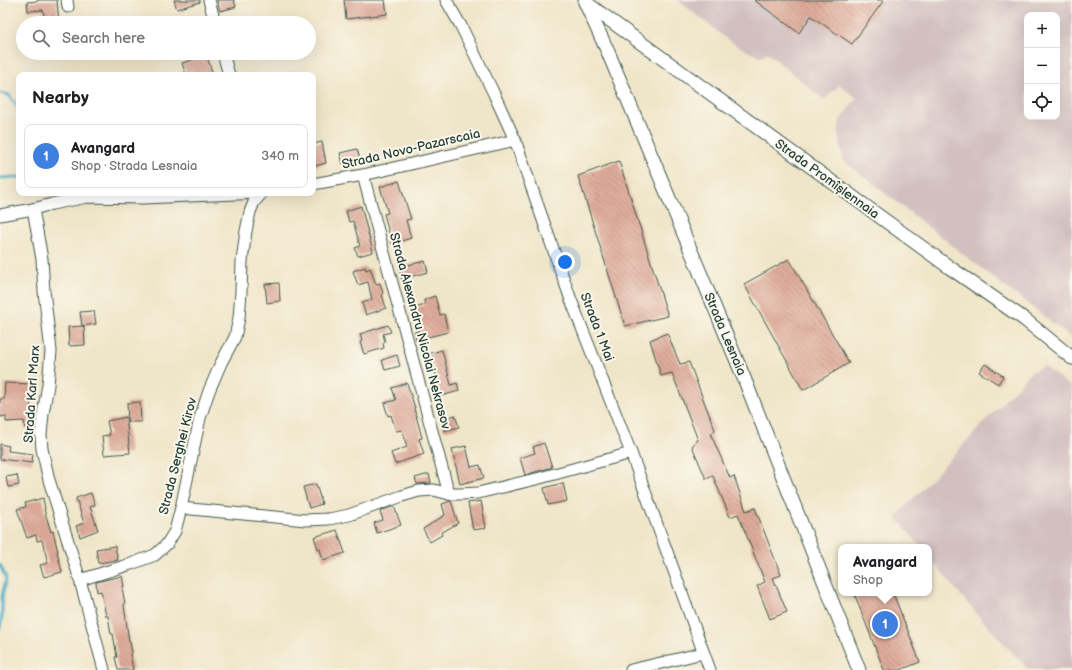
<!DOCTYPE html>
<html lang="en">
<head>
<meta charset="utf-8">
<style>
  body { margin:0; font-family:"Balsamiq Sans",sans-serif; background:#f2f2f2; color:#202124 }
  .controls { position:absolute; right:12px; top:12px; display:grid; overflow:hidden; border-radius:8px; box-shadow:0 4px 16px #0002 }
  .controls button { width:36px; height:36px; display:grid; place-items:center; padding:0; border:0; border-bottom:1px solid #e0e0e0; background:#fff; color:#202124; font:20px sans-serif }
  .you { position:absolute; left:565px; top:262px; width:14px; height:14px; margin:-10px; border:3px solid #fff; border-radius:50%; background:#1a73e8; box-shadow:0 0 0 6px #1a73e833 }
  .badge { display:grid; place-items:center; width:26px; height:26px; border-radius:50%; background:#b5179e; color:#fff; font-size:13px; font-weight:700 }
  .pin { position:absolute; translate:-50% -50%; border:2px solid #fff; box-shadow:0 1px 4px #0006 }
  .popup { position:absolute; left:838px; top:544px; width:94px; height:52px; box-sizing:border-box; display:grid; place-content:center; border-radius:8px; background:#fff; filter:drop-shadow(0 1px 3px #0005); font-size:13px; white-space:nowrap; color:#757577 }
  .popup b { font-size:15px; color:#202124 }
  .popup::after { content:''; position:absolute; left:50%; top:100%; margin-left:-8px; border:8px solid transparent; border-top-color:#fff }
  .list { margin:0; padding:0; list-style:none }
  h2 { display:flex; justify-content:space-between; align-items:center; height:52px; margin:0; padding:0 16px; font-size:17px }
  h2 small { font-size:13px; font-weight:400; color:#757577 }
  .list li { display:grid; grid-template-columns:26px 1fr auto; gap:12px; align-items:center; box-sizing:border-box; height:64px; margin:0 8px 8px; padding:0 8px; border:1px solid #e0e0e0; border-radius:8px }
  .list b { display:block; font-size:15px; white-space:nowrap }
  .list p { margin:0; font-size:13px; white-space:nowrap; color:#757577 }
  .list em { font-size:13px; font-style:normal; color:#757577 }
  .icon { flex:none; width:22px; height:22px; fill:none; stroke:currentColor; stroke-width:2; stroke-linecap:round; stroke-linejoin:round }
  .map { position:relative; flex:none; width:1072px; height:670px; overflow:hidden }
  .search { position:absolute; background:#fff; box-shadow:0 4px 16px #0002; left:16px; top:16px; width:300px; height:44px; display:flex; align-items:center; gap:10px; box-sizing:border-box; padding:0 14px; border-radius:22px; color:#757577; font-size:15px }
  .panel { position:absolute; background:#fff; box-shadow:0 4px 16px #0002; left:16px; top:72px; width:300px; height:124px; border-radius:8px }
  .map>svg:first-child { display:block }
</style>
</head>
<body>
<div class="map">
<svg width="1072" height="670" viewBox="0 0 1072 670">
  <defs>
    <pattern id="building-back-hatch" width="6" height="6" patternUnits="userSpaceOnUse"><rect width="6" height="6" fill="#dfab9a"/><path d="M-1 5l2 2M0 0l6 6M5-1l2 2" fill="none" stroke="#b48c7e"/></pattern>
  </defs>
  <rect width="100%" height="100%" fill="#fbf7ec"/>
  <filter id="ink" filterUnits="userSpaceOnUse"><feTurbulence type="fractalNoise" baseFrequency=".025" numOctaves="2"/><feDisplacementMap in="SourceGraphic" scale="8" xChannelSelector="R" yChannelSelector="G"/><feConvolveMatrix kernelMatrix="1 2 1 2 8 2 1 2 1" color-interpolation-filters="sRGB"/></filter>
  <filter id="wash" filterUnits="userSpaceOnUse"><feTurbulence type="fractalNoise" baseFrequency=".012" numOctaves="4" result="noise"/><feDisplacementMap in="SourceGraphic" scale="16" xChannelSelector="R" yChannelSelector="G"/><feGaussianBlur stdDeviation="0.9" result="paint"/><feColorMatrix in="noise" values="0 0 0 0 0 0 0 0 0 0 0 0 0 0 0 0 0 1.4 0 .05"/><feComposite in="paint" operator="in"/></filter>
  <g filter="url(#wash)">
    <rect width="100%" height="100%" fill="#efe5c8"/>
    <g fill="#d2bfc0" fill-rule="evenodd">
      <path d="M678 0H1072V338L986 272 844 161 838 135 840 120 857 98 840 85 824 100 767 52 761 57 747 51 728 40ZM1027 15H1057V117H1027Z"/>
      <path d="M1044 366 1072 388V670H1030L1027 668 980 618 929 557V547H921L896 517 1031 372Z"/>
    </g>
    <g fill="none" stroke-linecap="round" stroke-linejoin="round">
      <g stroke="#45aac5" stroke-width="3">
        <path d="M0 93 9 95 19 109"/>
        <path d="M0 178 19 177"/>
        <path d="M0 565 6 578 2 597V617L0 628"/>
      </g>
    </g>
    <g id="blocks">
      <g fill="url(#building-back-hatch)">
        <path d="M38 0H57L59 23H45L43 10 28 11 27 2 38 1Z"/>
        <path d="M174 0H200V2L177 9Z"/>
        <path d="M217 0H234L236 7 220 11Z"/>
        <path d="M344 0H385L387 14 346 19Z"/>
        <path d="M754 0H884L852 44 811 16 799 33Z"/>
        <path d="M201 53H206L213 75H186L182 63 192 60 191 56Z"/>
        <path d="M322 142 326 163 315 166 313 157V144Z"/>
        <path d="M357 149 360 159 343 164 340 153Z"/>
        <path d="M619 161 668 316 625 326 578 176Z"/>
        <path d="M399 181 411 219 406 220 411 238 392 244 384 214 388 213 380 187Z"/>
        <path d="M361 206 373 252 358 256 355 248 360 246 353 221 349 222 346 211Z"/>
        <path d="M789 259 849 363 803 390 744 284Z"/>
        <path d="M425 261 428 272 402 279 399 267Z"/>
        <path d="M365 267 366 270 370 268 376 284 380 283 383 293 382 294 386 308 366 315 362 303 372 300 368 282 358 285 353 271Z"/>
        <path d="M279 283 280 301 267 303 265 284Z"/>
        <path d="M435 296 440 315 444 314 448 332 416 340 415 332 418 331 411 309 425 305 424 300Z"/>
        <path d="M94 311 96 324 82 326 80 312Z"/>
        <path d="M388 325 391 332 383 334 385 342 383 343 384 348 364 354 360 342 362 341 360 334Z"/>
        <path d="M84 326 85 345 69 346 68 327Z"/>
        <path d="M667 333 680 364 689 362 715 430 711 435 730 478 734 476 746 511 755 508 781 575 773 578 787 612 770 619 757 586 765 582 738 514 730 517 713 476 706 479 692 446 698 440 672 373 661 376 650 340Z"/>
        <path d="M442 350 451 385 457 383 459 391 434 398 431 386 438 384 433 363 428 364 425 355Z"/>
        <path d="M397 355 400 366 385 370 382 360Z"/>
        <path d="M985 364 1003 376 998 384 979 372Z"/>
        <path d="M5 383 32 384 31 397H30L32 428H25L24 421 6 422V416L0 417V399H4Z"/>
        <path d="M407 383 415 408H414L422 438 419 439 424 454 395 464 391 453 407 447 402 430 396 431 391 415 388 416 384 403 396 400 392 388Z"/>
        <path d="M140 402 141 422H128L127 403Z"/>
        <path d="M455 415 459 427 444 431 441 420Z"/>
        <path d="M126 417 130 453 104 455 102 436 110 435 107 421Z"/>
        <path d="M544 443 552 467 525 475 520 458 535 453 533 447Z"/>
        <path d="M0 444 9 446 8 451 33 454 32 463 0 459Z"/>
        <path d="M466 446 471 467 480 465 484 478 460 484 452 449Z"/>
        <path d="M429 474 431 483 417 484 415 478Z"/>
        <path d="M17 475 19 485 8 487 6 477Z"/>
        <path d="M563 483 567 501 548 505 544 488Z"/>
        <path d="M316 484 322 504 309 508 303 487Z"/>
        <path d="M91 493 95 505 90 507 98 530 80 537 76 526 84 523 76 498Z"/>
        <path d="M43 498 45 509H44L51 532 53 531 58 552H57L62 572 44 577 40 565 48 563 42 540 37 541 36 535 27 538 17 509 26 507 25 503Z"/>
        <path d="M451 501 458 523 441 533 442 535 430 542 423 529 445 515 442 504Z"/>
        <path d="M481 501 486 528 473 530 468 503Z"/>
        <path d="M394 506 401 525 377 533 374 523 383 520 380 511Z"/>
        <path d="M337 530 345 553 323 560 320 549H318L314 537Z"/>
        <path d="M115 546 118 560 98 563 96 549Z"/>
        <path d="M122 576 124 587H122L125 604 124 605 129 642H130L132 653 130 654 133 670H118L115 657H117L113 634H111L108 616H106L101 591 97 592 96 582Z"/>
        <path d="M854 593H893L920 662 900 670H884Z"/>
      </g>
    </g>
  </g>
  <g filter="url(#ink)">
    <use href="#blocks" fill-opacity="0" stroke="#3e564a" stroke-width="1"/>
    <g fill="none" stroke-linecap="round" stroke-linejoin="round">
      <defs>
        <g id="minor">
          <path d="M67 0 68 7"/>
          <path d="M209 0 215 23"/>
          <path d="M446 0 461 26 494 94 515 140 571 300 631 453 710 670"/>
          <path d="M223 53 229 75"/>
          <path d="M363 175 449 494"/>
          <path d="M313 184 363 175 515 140"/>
          <path d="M33 209 42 259 44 291 51 351 48 385 43 414 41 435 42 449 49 480 80 580 104 670"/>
          <path d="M0 215 33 209 52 204 87 197 143 198 260 193"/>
          <path d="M181 508 306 520 329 519 349 515 402 496 419 491 434 490 449 494H461L478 493 540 478 631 453"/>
          <path d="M80 580 131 564 155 555 167 544 175 531 181 508 200 418 209 391 221 363 235 337 239 318 241 292 242 261 246 231 250 212 254 202 262 193"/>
          <path d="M631 670 703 653"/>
        </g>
        <g id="tertiary">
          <path d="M585 2 608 52 744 378 859 670"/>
          <path d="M585 2 949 267 1024 319 1072 358"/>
        </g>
      </defs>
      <use href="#minor" stroke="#3e564a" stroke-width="13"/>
      <use href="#tertiary" stroke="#3e564a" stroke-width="15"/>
      <use href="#minor" stroke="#fff" stroke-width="11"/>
      <use href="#tertiary" stroke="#fff" stroke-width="13"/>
    </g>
  </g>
  <g text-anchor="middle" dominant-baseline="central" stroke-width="4" stroke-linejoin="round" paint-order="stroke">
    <g font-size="13" fill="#1f3d34" stroke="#fbf7ec">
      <text transform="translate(411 149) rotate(-13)">Strada Novo-Pazarscaia</text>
      <text transform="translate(827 179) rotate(36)">Strada Promîșlennaia</text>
      <text transform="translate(597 327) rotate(69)">Strada 1 Mai</text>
      <text transform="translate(420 331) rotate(75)">Strada Alexandru Nicolai Nekrasov</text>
      <text transform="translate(725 334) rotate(67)">Strada Lesnaia</text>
      <text transform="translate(32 394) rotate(-86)">Strada Karl Marx</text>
      <text transform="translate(178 456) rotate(-76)">Strada Serghei Kirov</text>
    </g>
  </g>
</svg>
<div class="controls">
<button>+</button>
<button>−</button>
<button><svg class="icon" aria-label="locate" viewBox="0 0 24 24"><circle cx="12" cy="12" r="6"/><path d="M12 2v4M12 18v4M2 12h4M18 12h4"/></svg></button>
</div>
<div class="you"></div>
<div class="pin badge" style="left:885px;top:624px;background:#3f7fe0">1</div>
<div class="popup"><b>Avangard</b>Shop</div>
<div class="search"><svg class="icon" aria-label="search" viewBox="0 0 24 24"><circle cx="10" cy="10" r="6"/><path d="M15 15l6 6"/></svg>Search here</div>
<section class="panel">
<h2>Nearby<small></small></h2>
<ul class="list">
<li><span class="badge" style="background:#3f7fe0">1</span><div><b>Avangard</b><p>Shop · Strada Lesnaia</p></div><em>340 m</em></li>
</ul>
</section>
</div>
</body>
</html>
